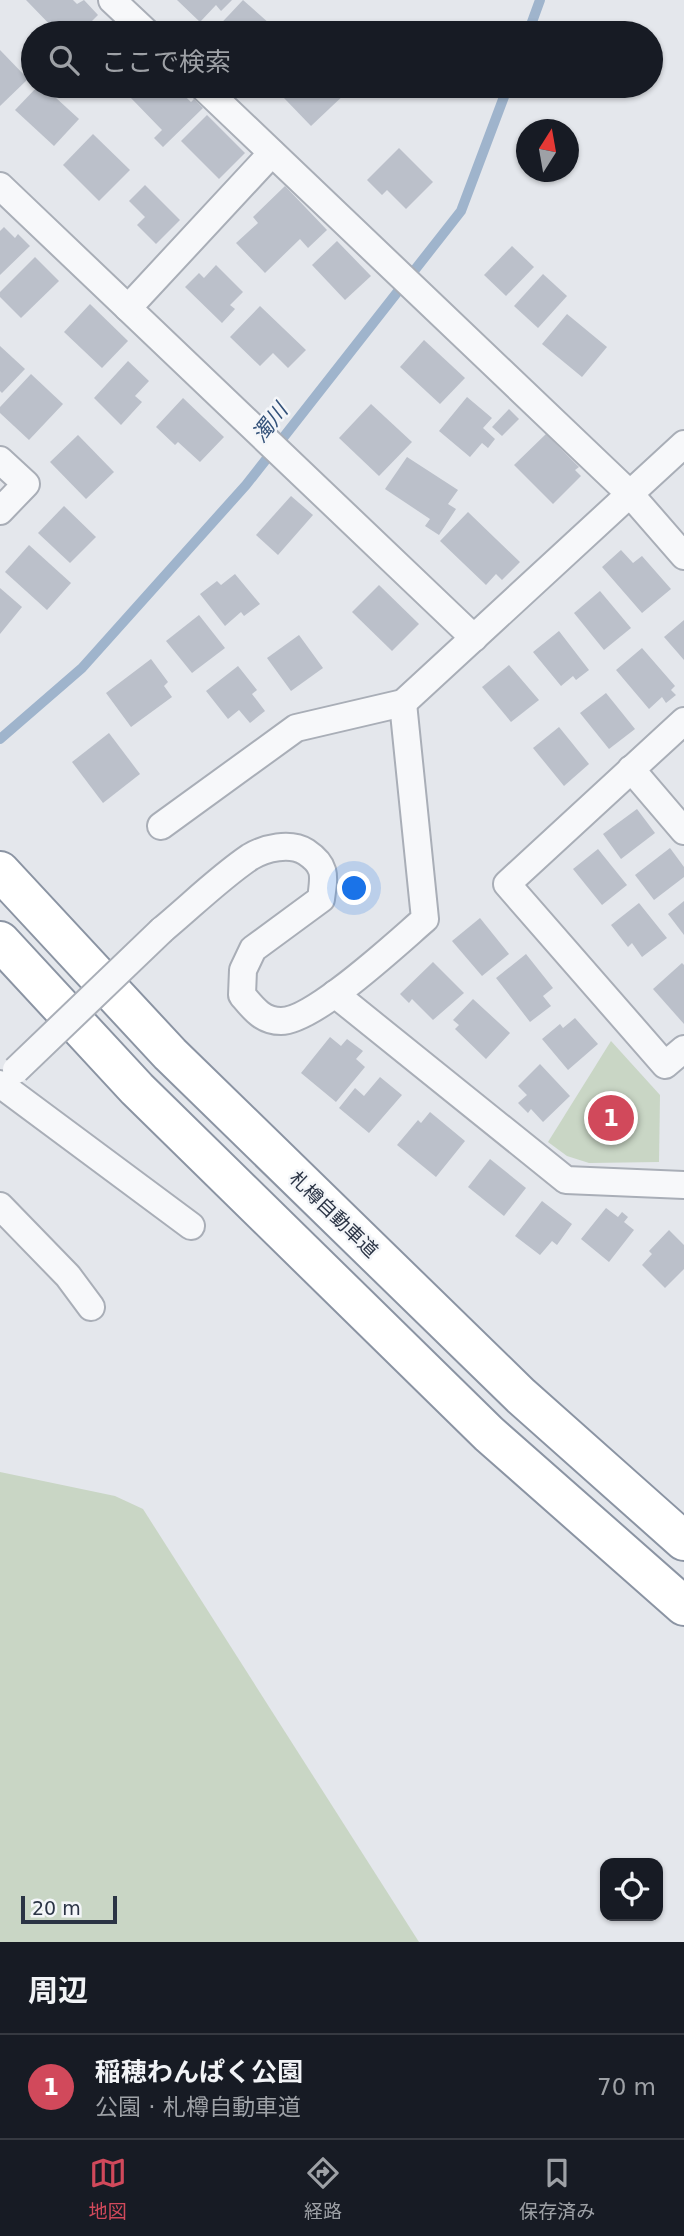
<!DOCTYPE html>
<html lang="ja">
<head>
<meta charset="utf-8">
<style>
  body { margin:0; font-family:"DejaVu Sans","Noto Sans JP",sans-serif; background:#20242c; color:#f1f3f6 }
  .controls { position:absolute; right:21px; bottom:21px; display:grid; overflow:hidden; border-radius:14px; box-shadow:0 2px 5px #0004 }
  .controls button { width:63px; height:63px; display:grid; place-items:center; padding:0; border:0; border-bottom:2px solid #363941; background:#171b24; color:#f1f3f6; font:35px sans-serif }
  .compass { position:absolute; left:516px; top:119px; width:63px; height:63px; border-radius:50%; background:#171b24; box-shadow:0 2px 5px #0004; rotate:11deg }
  .scale { position:absolute; left:21px; bottom:18px; width:96px; box-sizing:border-box; padding-left:7px; border:4px solid #2b3445; border-top:0; font-size:19px; line-height:24px; white-space:nowrap; color:#2b3445; -webkit-text-stroke:5px #f4f6f9; paint-order:stroke }
  .you { position:absolute; left:355px; top:889px; width:24px; height:24px; margin:-18px; border:5px solid #fff; border-radius:50%; background:#1a73e8; box-shadow:0 0 0 10px #1a73e833 }
  .badge { display:grid; place-items:center; width:46px; height:46px; border-radius:50%; background:#d1495b; color:#fff; font-size:23px; font-weight:700 }
  .pin { position:absolute; translate:-50% -50%; border:4px solid #fff; box-shadow:0 2px 7px #0006 }
  .list { margin:0; padding:0; list-style:none }
  h2 { display:flex; justify-content:space-between; align-items:center; height:91px; margin:0; padding:0 28px; font-size:30px }
  h2 small { font-size:23px; font-weight:400; color:#9ea1a6 }
  .list li { display:grid; grid-template-columns:46px 1fr auto; gap:21px; align-items:center; box-sizing:border-box; height:105px; padding:0 28px; border-top:2px solid #363941 }
  .list b { display:block; font-size:26px; white-space:nowrap }
  .list p { margin:0; font-size:23px; white-space:nowrap; color:#9ea1a6 }
  .list em { font-size:23px; font-style:normal; color:#9ea1a6 }
  .icon { flex:none; width:38px; height:38px; fill:none; stroke:currentColor; stroke-width:2; stroke-linecap:round; stroke-linejoin:round }
  .map { position:relative; flex:none; width:684px; height:1942px; overflow:hidden }
  .search { position:absolute; background:#171b24; box-shadow:0 2px 5px #0004; left:21px; right:21px; top:21px; height:77px; display:flex; align-items:center; gap:18px; box-sizing:border-box; padding:0 24px; border-radius:38px; color:#9ea1a6; font-size:26px }
  .sheet { height:196px; background:#171b24 }
  nav { display:flex; justify-content:space-around; align-items:center; box-sizing:border-box; height:98px; border-top:2px solid #363941; background:#171b24; font-size:19px; color:#9ea1a6 }
  nav a { display:grid; justify-items:center; gap:4px }
  nav .on { color:#d1495b }
  .map>svg:first-child { display:block }
</style>
</head>
<body>
<div class="map">
<svg width="684" height="1942" viewBox="0 0 684 1942">
  <rect width="100%" height="100%" fill="#e4e7ec"/>
  <g fill="#c9d6c5">
    <path d="M611 1041 660 1095 659 1162 589 1163 567 1156 548 1142Z"/>
    <path d="M0 1472 115 1496 143 1509 419 1942H0Z"/>
  </g>
  <g fill="none" stroke-linecap="round" stroke-linejoin="round">
    <g stroke="#9fb4cc" stroke-width="10">
      <path d="M528 33 540 0"/>
      <path d="M0 739 82 668 246 485 461 211 508 86"/>
    </g>
  </g>
  <g fill="#bbc0ca">
    <path d="M26 0H73L77 4 84 0 98 15 80 33H58Z"/>
    <path d="M177 0H232L221 11 216 5 200 22Z"/>
    <path d="M243 0 270 24 261 33H212Z"/>
    <path d="M0 50 28 79 0 106Z"/>
    <path d="M38 86H43L79 119 54 146 15 110Z"/>
    <path d="M141 86H174L191 102 194 99 203 108 163 147 154 138 162 130 130 97Z"/>
    <path d="M297 86H343L348 91 311 126 284 98Z"/>
    <path d="M207 115 245 153 219 179 181 141Z"/>
    <path d="M93 134 130 170 99 201 63 165Z"/>
    <path d="M399 148 433 182 406 209 387 190 382 195 367 180Z"/>
    <path d="M145 185 180 220 156 244 137 225 145 217 129 201Z"/>
    <path d="M285 186 327 230 308 248 300 239 265 273 236 243 258 223 253 217Z"/>
    <path d="M4 227 15 238 18 234 30 246 0 275V231Z"/>
    <path d="M337 241 371 276 345 300 312 265Z"/>
    <path d="M512 246 534 267 506 296 484 275Z"/>
    <path d="M35 257 59 281 21 318 0 297V292Z"/>
    <path d="M216 265 243 292 230 305 235 309 222 323 185 287 199 273 204 278Z"/>
    <path d="M543 274 567 296 538 328 514 306Z"/>
    <path d="M90 304 128 341 102 368 64 332Z"/>
    <path d="M260 306 306 350 288 368 273 353 260 366 230 337Z"/>
    <path d="M567 314 607 347 582 377 542 344Z"/>
    <path d="M424 340 465 378 440 404 400 367Z"/>
    <path d="M0 346 25 369 2 393 0 391Z"/>
    <path d="M128 361 149 381 135 396 142 402 121 425 94 398Z"/>
    <path d="M31 374 63 404 29 440 0 413V407Z"/>
    <path d="M467 397 492 418 483 428 495 439 488 448 482 443 470 457 439 431Z"/>
    <path d="M183 398 224 437 200 462 178 442 175 445 156 427Z"/>
    <path d="M371 404 412 442 379 476 339 438Z"/>
    <path d="M509 409 519 419 502 436 492 427Z"/>
    <path d="M546 434 579 467 575 470 581 476 553 504 514 465Z"/>
    <path d="M78 435 114 472 86 499 50 462Z"/>
    <path d="M407 457 458 490 448 504 456 509 439 535 425 526 430 519 385 489Z"/>
    <path d="M291 496 313 515 278 555 256 535Z"/>
    <path d="M64 506 96 537 70 563 38 533Z"/>
    <path d="M468 512 520 562 502 580 496 574 486 585 440 541Z"/>
    <path d="M29 545 71 583 47 610 5 572Z"/>
    <path d="M621 550 633 563 642 556 671 589 642 613 602 567Z"/>
    <path d="M235 574 260 604 244 616 241 612 225 626 200 594 217 581 221 585Z"/>
    <path d="M379 585 419 624 392 651 352 612Z"/>
    <path d="M0 588 22 607 0 634Z"/>
    <path d="M600 591 631 628 604 650 574 613Z"/>
    <path d="M199 615 225 648 192 673 166 641Z"/>
    <path d="M684 620V660L664 637Z"/>
    <path d="M559 631 589 670 576 680 573 676 561 686 533 652Z"/>
    <path d="M299 635 323 668 291 691 267 658Z"/>
    <path d="M642 648 675 686 671 690 676 695 666 703 662 697 649 709 616 670Z"/>
    <path d="M151 659 168 682 164 686 172 697 131 727 106 693Z"/>
    <path d="M509 665 539 700 511 722 482 687Z"/>
    <path d="M238 666 257 690 252 694 265 711 250 723 239 710 228 719 206 691Z"/>
    <path d="M606 693 635 729 609 749 580 713Z"/>
    <path d="M559 727 589 764 564 786 533 748Z"/>
    <path d="M109 733 140 774 103 803 72 762Z"/>
    <path d="M637 809 655 833 621 859 603 834Z"/>
    <path d="M670 848 684 867V877L654 900 635 875Z"/>
    <path d="M598 849 627 885 602 905 573 869Z"/>
    <path d="M684 901V935L668 914Z"/>
    <path d="M639 903 667 938 642 957 632 943 628 947 611 925Z"/>
    <path d="M480 918 509 954 482 976 452 941Z"/>
    <path d="M526 954 553 988 543 996 551 1006 530 1022 496 978Z"/>
    <path d="M433 962 464 993 433 1020 412 999 409 1003 400 994Z"/>
    <path d="M682 963 684 965V1024L653 989Z"/>
    <path d="M473 999 510 1033 486 1059 455 1029 459 1025 453 1020Z"/>
    <path d="M575 1018 598 1044 568 1070 542 1039 560 1024 563 1028Z"/>
    <path d="M330 1037 341 1046 347 1039 363 1051 356 1059 365 1067 336 1102 301 1073Z"/>
    <path d="M540 1064 570 1096 543 1122 531 1109 528 1113 518 1103 527 1095 518 1086Z"/>
    <path d="M380 1077 402 1095 369 1133 339 1108 355 1088 364 1096Z"/>
    <path d="M430 1112 465 1141 436 1177 397 1145 418 1120 421 1123Z"/>
    <path d="M490 1159 526 1188 504 1216 468 1187Z"/>
    <path d="M542 1201 572 1224 557 1245 552 1241 540 1255 515 1236Z"/>
    <path d="M606 1208 618 1217 622 1212 628 1217 624 1222 634 1230 609 1262 581 1239Z"/>
    <path d="M669 1230 684 1245V1269L665 1288 642 1265 652 1254 649 1251Z"/>
  </g>
  <g fill="none" stroke-linecap="round" stroke-linejoin="round">
    <defs>
      <g id="minor">
        <path d="M112 0 147 33"/>
        <path d="M202 86 630 494 684 556"/>
        <path d="M0 186 474 638"/>
        <path d="M128 308 272 153"/>
        <path d="M0 460 26 484 0 511"/>
        <path d="M684 721 507 884 665 1065 684 1049"/>
        <path d="M631 769 684 831"/>
        <path d="M161 826 296 728 403 703 684 444"/>
        <path d="M162 930C191 906 219 878 250 857 265 848 290 842 306 852 327 866 324 876 321 899L253 949 243 970 242 995C253 1008 262 1021 281 1021 314 1021 397 943 425 919L403 703"/>
        <path d="M335 994 566 1180 684 1185"/>
        <path d="M0 1084 191 1226"/>
        <path d="M0 1206 68 1276 91 1307"/>
      </g>
      <g id="motorway">
        <path d="M0 871 170 1054 521 1396 684 1541"/>
        <path d="M0 941 137 1089 489 1434 684 1606"/>
      </g>
    </defs>
    <use href="#minor" stroke="#a9aeb7" stroke-width="30"/>
    <use href="#motorway" stroke="#8b94a3" stroke-width="42"/>
    <use href="#minor" stroke="#f7f8fa" stroke-width="26"/>
    <use href="#motorway" stroke="#fff" stroke-width="38"/>
    <defs>
      <path id="minor-bridge" d="M16 1070 162 930"/>
    </defs>
    <use href="#minor-bridge" stroke="#a9aeb7" stroke-width="30" stroke-linecap="butt"/>
    <use href="#minor-bridge" stroke="#f7f8fa" stroke-width="26"/>
  </g>
  <g text-anchor="middle" dominant-baseline="central" stroke-width="5" stroke-linejoin="round" paint-order="stroke">
    <g font-size="19" fill="#2b3445" stroke="#f4f6f9">
      <text transform="translate(334 1214) rotate(44)">札樽自動車道</text>
    </g>
    <g font-size="21" font-style="italic" fill="#34527a" stroke="#f4f6f9">
      <text transform="translate(270 423) rotate(-52)">濁川</text>
    </g>
  </g>
</svg>
<div class="controls">
<button><svg class="icon" aria-label="locate" viewBox="0 0 24 24"><circle cx="12" cy="12" r="6"/><path d="M12 2v4M12 18v4M2 12h4M18 12h4"/></svg></button>
</div>
<svg class="compass" viewBox="-18 -18 36 36"><path d="M0-13l5 13h-10z" fill="#e53935"/><path d="M0 13l5-13h-10z" fill="#9ea1a6"/></svg>
<div class="scale">20 m</div>
<div class="you"></div>
<div class="pin badge" style="left:611px;top:1118px">1</div>
<div class="search"><svg class="icon" aria-label="search" viewBox="0 0 24 24"><circle cx="10" cy="10" r="6"/><path d="M15 15l6 6"/></svg>ここで検索</div>
</div>
<section class="sheet">
<h2>周辺<small></small></h2>
<ul class="list">
<li><span class="badge">1</span><div><b>稲穂わんぱく公園</b><p>公園 · 札樽自動車道</p></div><em>70 m</em></li>
</ul>
</section>
<nav>
<a class="on"><svg class="icon" aria-label="map" viewBox="0 0 24 24"><path d="M3 6l6-2 6 2 6-2v14l-6 2-6-2-6 2zM9 4v14M15 6v14"/></svg>地図</a>
<a><svg class="icon" aria-label="directions" viewBox="0 0 24 24"><path d="M12 3l9 9-9 9-9-9zM9 14v-3h6M13 9l2 2-2 2"/></svg>経路</a>
<a><svg class="icon" aria-label="saved" viewBox="0 0 24 24"><path d="M7 4h10v16l-5-4-5 4z"/></svg>保存済み</a>
</nav>
</body>
</html>
